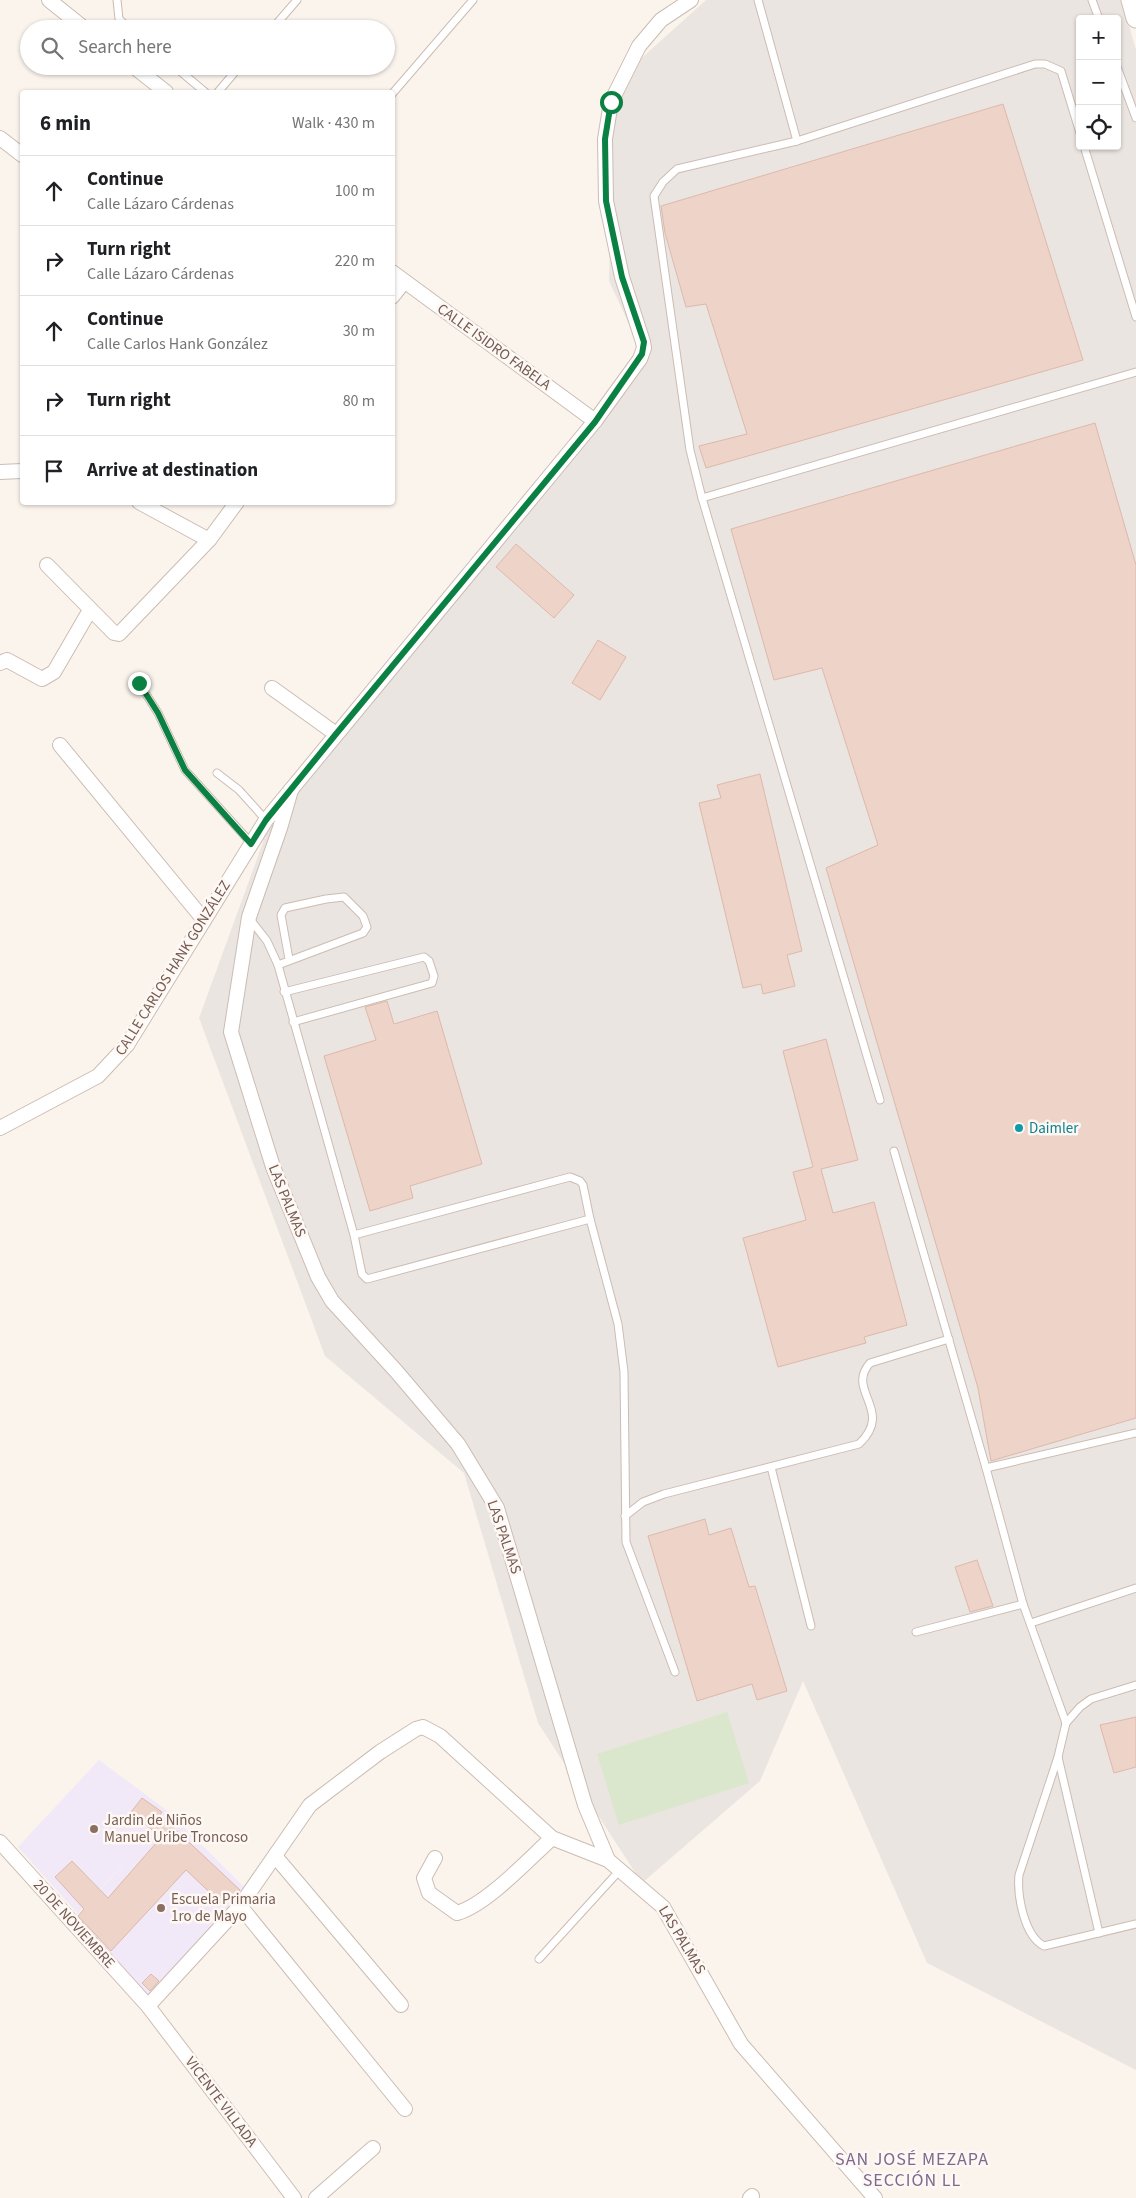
<!DOCTYPE html>
<html lang="en">
<head>
<meta charset="utf-8">
<style>
  body { margin:0; font-family:"Source Sans 3",sans-serif; background:#f2f2f2; color:#202124 }
  .controls { position:absolute; right:15px; top:15px; display:grid; overflow:hidden; border-radius:5px; box-shadow:0 1px 4px #0004 }
  .controls button { width:45px; height:45px; display:grid; place-items:center; padding:0; border:0; border-bottom:1px solid #e0e0e0; background:#fff; color:#202124; font:25px sans-serif }
  .stop { position:absolute; width:15px; height:15px; margin:-11px; border:4px solid #0b8043; border-radius:50%; background:#fff }
  .stop.end { background:#0b8043; border-color:#fff; box-shadow:0 1px 5px #0008 }
  .list { margin:0; padding:0; list-style:none }
  h2 { display:flex; justify-content:space-between; align-items:center; height:65px; margin:0; padding:0 20px; font-size:21px }
  h2 small { font-size:16px; font-weight:400; color:#757577 }
  .list li { display:grid; grid-template-columns:32px 1fr auto; gap:15px; align-items:center; box-sizing:border-box; height:70px; padding:0 20px; border-top:1px solid #e0e0e0 }
  .list b { display:block; font-size:19px; white-space:nowrap }
  .list p { margin:0; font-size:16px; white-space:nowrap; color:#757577 }
  .list em { font-size:16px; font-style:normal; color:#757577 }
  .icon { flex:none; width:28px; height:28px; fill:none; stroke:currentColor; stroke-width:2; stroke-linecap:round; stroke-linejoin:round }
  .map { position:relative; flex:none; width:1136px; height:2198px; overflow:hidden }
  .search { position:absolute; background:#fff; box-shadow:0 1px 4px #0004; left:20px; top:20px; width:375px; height:55px; display:flex; align-items:center; gap:12px; box-sizing:border-box; padding:0 18px; border-radius:28px; color:#757577; font-size:19px }
  .panel { position:absolute; background:#fff; box-shadow:0 1px 4px #0004; left:20px; top:90px; width:375px; height:415px; border-radius:5px }
  .map>svg:first-child { display:block }
</style>
</head>
<body>
<div class="map">
<svg width="1136" height="2198" viewBox="0 0 1136 2198">
  <rect width="100%" height="100%" fill="#fbf4ed"/>
  <path fill="#ebe5e1" fill-rule="evenodd" d="M706 0H1122L1136 50V2070L927 1963 803 1681 760 1781 642 1883 538 1723 464 1473 325 1356 199 1018 270 823 647 363 609 281 614 83ZM1080 19H1117V146H1080Z"/>
  <path fill="#f1e9f8" d="M99 1760 169 1812 247 1890 153 2000 76 1918 133 1853 78 1914 18 1847Z"/>
  <path fill="#dae7cc" d="M727 1712 749 1783 619 1825 597 1754Z"/>
  <g fill="#edd3c8" stroke="#deb8aa">
    <path d="M1003 104 1083 360 706 468 699 446 747 434 706 304 686 307 665 233 661 206Z"/>
    <path d="M1095 423 1136 565V1418L991 1461 978 1388 826 868 878 845 822 668 774 680 731 529Z"/>
    <path d="M516 544 574 595 554 618 496 567Z"/>
    <path d="M598 640 626 657 600 700 572 683Z"/>
    <path d="M760 774 802 951 787 955 795 986 763 994 761 984 743 988 699 803 721 798 717 785Z"/>
    <path d="M387 1001 394 1024 437 1011 482 1164 410 1186 413 1198 370 1211 324 1056 376 1040 365 1007Z"/>
    <path d="M826 1039 858 1160 821 1169 833 1213 874 1202 907 1325 864 1337 866 1343 778 1367 743 1238 806 1220 793 1172 813 1167 783 1051Z"/>
    <path d="M705 1519 709 1535 731 1528 749 1587 755 1586 787 1691 757 1700 752 1684 697 1701 648 1536Z"/>
    <path d="M977 1560 993 1606 970 1612 955 1567Z"/>
    <path d="M1136 1717V1767L1114 1773 1100 1725Z"/>
    <path d="M142 1798 162 1812 160 1815 240 1890 232 1902 227 1896 221 1903 186 1870 111 1951 78 1916 84 1909 55 1877 72 1861 108 1898 157 1842 154 1839 158 1835 131 1812Z"/>
    <path d="M151 1974 159 1981 150 1991 142 1983Z"/>
  </g>
  <g fill="none" stroke-linecap="round" stroke-linejoin="round">
    <defs>
      <g id="service">
        <path d="M117 0 119 19 130 29"/>
        <path d="M758 0 797 141"/>
        <path d="M1092 0 1099 19"/>
        <path d="M272 29 297 0"/>
        <path d="M174 66 205 92"/>
        <path d="M1117 67 1136 118"/>
        <path d="M218 92 240 66"/>
        <path d="M392 94 473 0"/>
        <path d="M1084 146 1136 317"/>
        <path d="M702 498 1136 372"/>
        <path d="M139 683 158 713 185 770 251 843"/>
        <path d="M217 773 239 790 266 820"/>
        <path d="M249 918 267 941 278 965 354 1235 362 1274 367 1279 590 1219 583 1185 580 1181 570 1177 354 1235"/>
        <path d="M278 965 363 933 367 927 363 916 344 897 326 899 285 908 281 915 289 959"/>
        <path d="M284 992 424 957 429 961 434 976 432 983 293 1022"/>
        <path d="M880 1100 702 498 690 450 654 196 663 182 677 169 797 141 1035 64H1045L1061 71 1080 133"/>
        <path d="M894 1151 986 1468 1023 1604"/>
        <path d="M590 1219 618 1324 624 1372 626 1542 675 1672"/>
        <path d="M771 1467 811 1626"/>
        <path d="M986 1468 1136 1433"/>
        <path d="M625 1516 643 1502 664 1494 859 1444C895 1410 845 1391 870 1363L949 1339"/>
        <path d="M1031 1623 1136 1588"/>
        <path d="M916 1632 1023 1604 1066 1723"/>
        <path d="M1136 1685 1091 1699 1080 1707 1066 1723 1058 1757 1019 1875C1017 1895 1024 1936 1044 1946L1136 1924"/>
        <path d="M1058 1757 1099 1933"/>
        <path d="M539 1959 620 1870"/>
      </g>
      <g id="minor">
        <path d="M49 0 85 29"/>
        <path d="M133 66 166 92"/>
        <path d="M0 138 22 155"/>
        <path d="M392 272 595 421"/>
        <path d="M392 297 404 282"/>
        <path d="M0 472 22 471"/>
        <path d="M139 502 209 540"/>
        <path d="M47 565 114 633 119 634 209 540 237 502"/>
        <path d="M0 663 7 660 42 679 54 672 90 610"/>
        <path d="M272 688 336 734"/>
        <path d="M60 745 204 920"/>
        <path d="M291 790 280 828 249 917 231 1032 273 1167 318 1277 332 1301 396 1371 458 1444 497 1508 585 1805 608 1860 663 1907 741 2044 875 2198"/>
        <path d="M0 1128 98 1076 127 1045 266 820 595 421 640 359 644 348 643 342 622 277 606 201 605 139 611 102 639 46 661 20 691 0"/>
        <path d="M0 1842 148 2006 294 2198"/>
        <path d="M275 1856 401 2005"/>
        <path d="M435 1858 424 1878 429 1893 457 1913C486 1905 528 1860 552 1838"/>
        <path d="M240 1906 405 2109"/>
        <path d="M148 2006 240 1906 310 1805 380 1752 416 1729 423 1727 440 1736 552 1838 608 1860"/>
        <path d="M316 2198 373 2148"/>
        <path d="M750 2198 752 2196"/>
      </g>
      <path id="secondary" d="M1131 0 1136 18"/>
    </defs>
    <use href="#service" stroke="#ccbcb3" stroke-width="9"/>
    <use href="#minor" stroke="#ccbcb3" stroke-width="16"/>
    <use href="#secondary" stroke="#d1bdb4" stroke-width="21"/>
    <use href="#service" stroke="#fff" stroke-width="7"/>
    <use href="#minor" stroke="#fff" stroke-width="14"/>
    <use href="#secondary" stroke="#fff" stroke-width="19"/>
  </g>
  <g fill="none" stroke-linecap="round" stroke-linejoin="round">
    <path stroke="#0b8043" stroke-width="6" d="M139 683 158 713 185 770 251 844 266 820 336 734 595 422 642 354 644 342 622 277 606 201 605 139 611 102"/>
  </g>
  <circle fill="#0f9aa8" stroke="#fdf8f3" stroke-width="2" cx="1019" cy="1128" r="5"/>
  <g fill="#8d6e63" stroke="#fdf8f3" stroke-width="2">
    <circle cx="94" cy="1829" r="5"/>
    <circle cx="161" cy="1908" r="5"/>
  </g>
  <g text-anchor="middle" dominant-baseline="central" stroke-width="5" stroke-linejoin="round" paint-order="stroke">
    <g font-size="15" fill="#745a52" stroke="#fdf8f3">
      <text transform="translate(494 347) rotate(36)">CALLE ISIDRO FABELA</text>
      <text transform="translate(173 968) rotate(-58)">CALLE CARLOS HANK GONZÁLEZ</text>
      <text transform="translate(287 1201) rotate(68)">LAS PALMAS</text>
      <text transform="translate(504 1537) rotate(71)">LAS PALMAS</text>
      <text transform="translate(74 1924) rotate(48)">20 DE NOVIEMBRE</text>
      <text transform="translate(682 1940) rotate(59)">LAS PALMAS</text>
      <text transform="translate(221 2102) rotate(53)">VICENTE VILLADA</text>
    </g>
    <g font-size="15" fill="#0d838f" stroke="#fdf8f3" text-anchor="start">
      <text x="1029" y="1128">Daimler</text>
    </g>
    <g font-size="15" fill="#785e54" stroke="#fdf8f3" text-anchor="start">
      <text x="104" y="1820">Jardin de Niños<tspan x="104" dy="17">Manuel Uribe Troncoso</tspan></text>
      <text x="171" y="1899">Escuela Primaria<tspan x="171" dy="17">1ro de Mayo</tspan></text>
    </g>
    <g font-size="18" letter-spacing="1" fill="#7f6a8f" stroke="#fdf8f3">
      <text x="912" y="2159">SAN JOSÉ MEZAPA<tspan x="912" dy="21">SECCIÓN LL</tspan></text>
    </g>
  </g>
</svg>
<div class="controls">
<button>+</button>
<button>−</button>
<button><svg class="icon" aria-label="locate" viewBox="0 0 24 24"><circle cx="12" cy="12" r="6"/><path d="M12 2v4M12 18v4M2 12h4M18 12h4"/></svg></button>
</div>
<div class="stop" style="left:611px;top:102px"></div>
<div class="stop end" style="left:139px;top:683px"></div>
<div class="search"><svg class="icon" aria-label="search" viewBox="0 0 24 24"><circle cx="10" cy="10" r="6"/><path d="M15 15l6 6"/></svg>Search here</div>
<section class="panel">
<h2>6 min<small>Walk · 430 m</small></h2>
<ul class="list">
<li><svg class="icon" aria-label="ahead" viewBox="0 0 24 24"><path d="M12 20V5M6 11l6-6 6 6"/></svg><div><b>Continue</b><p>Calle Lázaro Cárdenas</p></div><em>100 m</em></li>
<li><svg class="icon" aria-label="right" viewBox="0 0 24 24"><path d="M7 20v-9h11M14 6l5 5-5 5"/></svg><div><b>Turn right</b><p>Calle Lázaro Cárdenas</p></div><em>220 m</em></li>
<li><svg class="icon" aria-label="ahead" viewBox="0 0 24 24"><path d="M12 20V5M6 11l6-6 6 6"/></svg><div><b>Continue</b><p>Calle Carlos Hank González</p></div><em>30 m</em></li>
<li><svg class="icon" aria-label="right" viewBox="0 0 24 24"><path d="M7 20v-9h11M14 6l5 5-5 5"/></svg><div><b>Turn right</b></div><em>80 m</em></li>
<li><svg class="icon" aria-label="arrive" viewBox="0 0 24 24"><path d="M6 21V4h12l-3 4 3 4H6"/></svg><div><b>Arrive at destination</b></div></li>
</ul>
</section>
</div>
</body>
</html>
